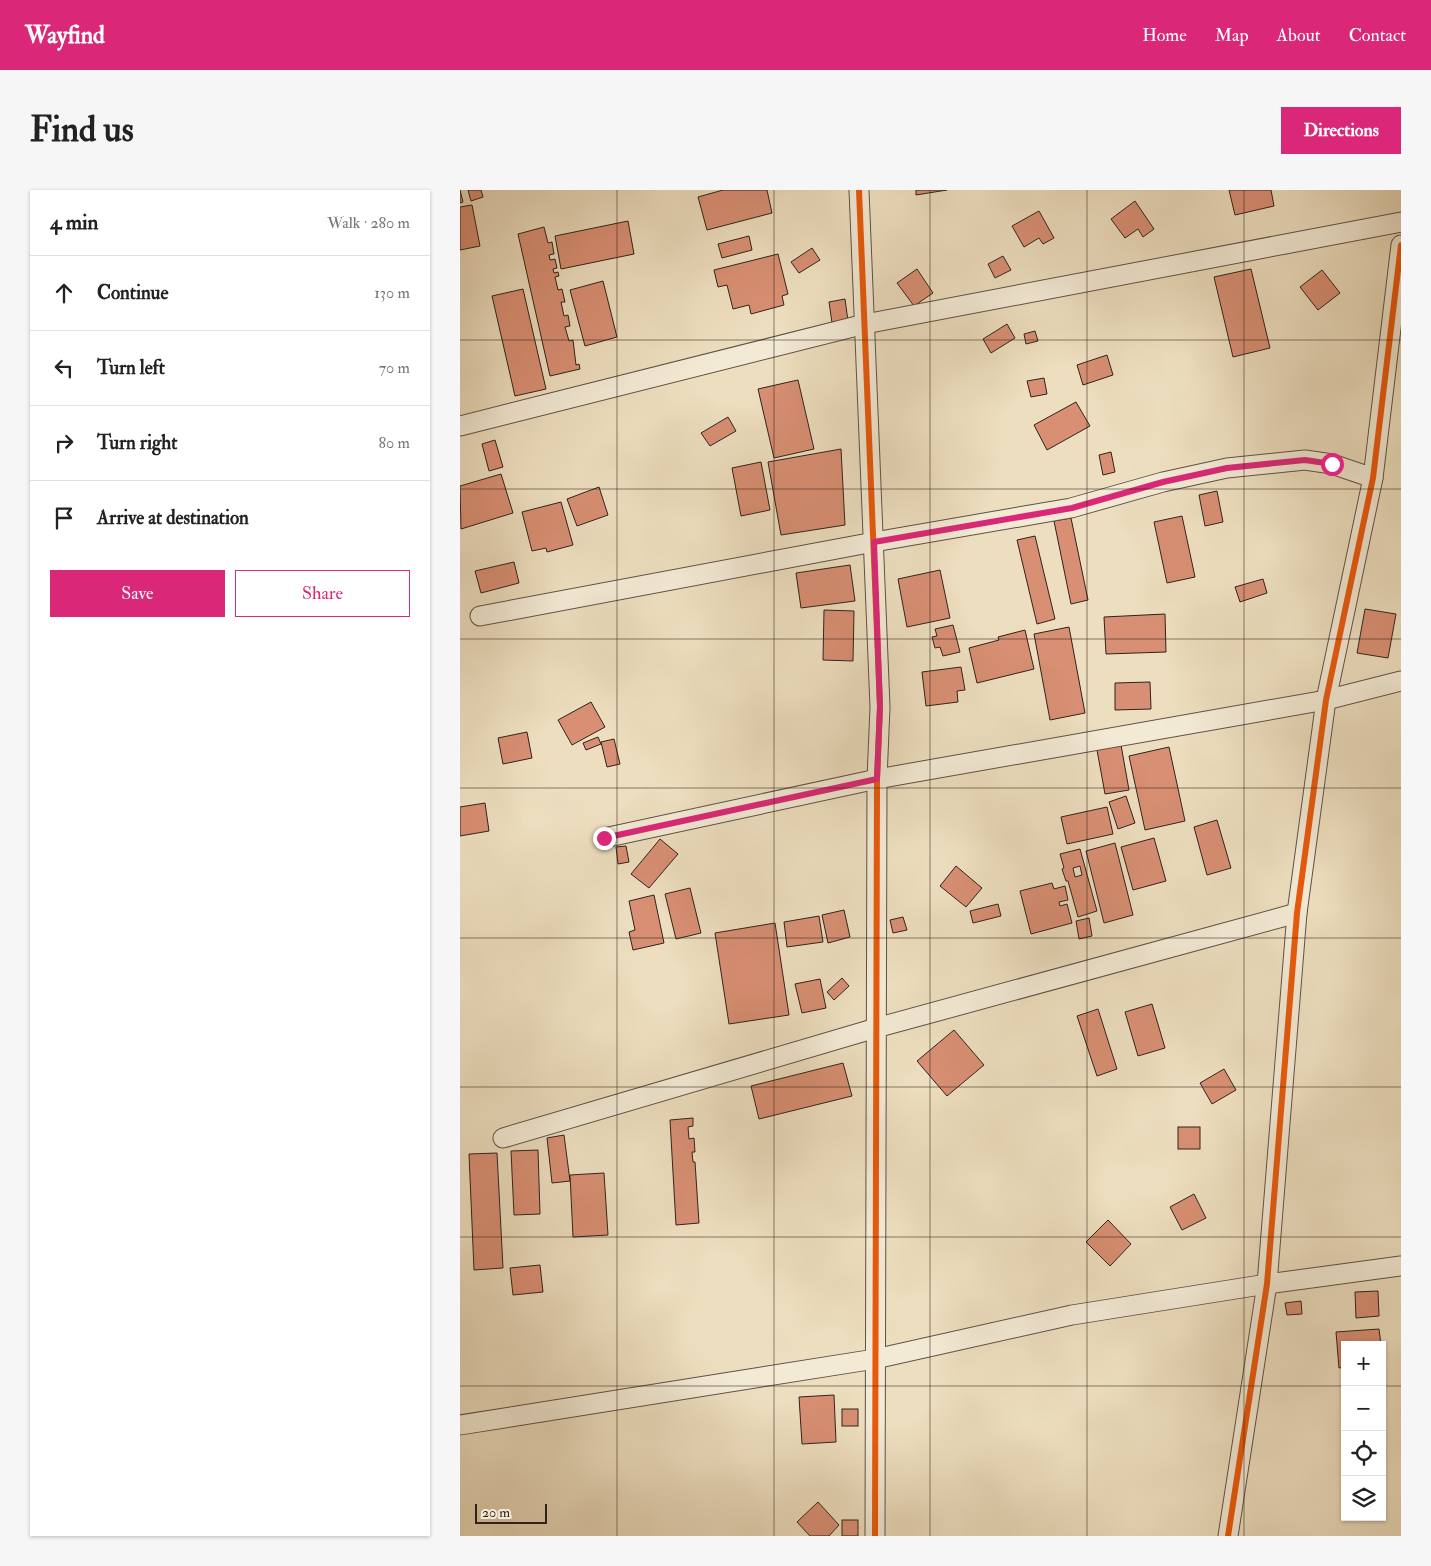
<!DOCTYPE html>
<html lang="en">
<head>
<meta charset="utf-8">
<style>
  body { margin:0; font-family:"IM FELL Double Pica",serif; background:#f6f6f6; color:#222 }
  .controls { position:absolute; right:15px; bottom:15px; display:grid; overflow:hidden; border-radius:0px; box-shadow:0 1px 4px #0004 }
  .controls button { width:45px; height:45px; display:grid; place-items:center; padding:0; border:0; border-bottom:1px solid #e0e0e0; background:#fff; color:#222; font:25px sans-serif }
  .scale { position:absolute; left:15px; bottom:12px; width:72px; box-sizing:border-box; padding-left:5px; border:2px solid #30221c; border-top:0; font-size:14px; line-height:18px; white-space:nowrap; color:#30221c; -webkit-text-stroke:4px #f3ead5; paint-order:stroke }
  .stop { position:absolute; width:15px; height:15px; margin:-11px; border:4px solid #db2777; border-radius:50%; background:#fff }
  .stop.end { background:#db2777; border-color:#fff; box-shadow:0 1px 5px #0008 }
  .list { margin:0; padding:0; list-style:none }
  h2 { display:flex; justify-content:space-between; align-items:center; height:65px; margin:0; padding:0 20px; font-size:21px }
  h2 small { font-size:16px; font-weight:400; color:#767676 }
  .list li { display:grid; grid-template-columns:32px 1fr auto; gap:15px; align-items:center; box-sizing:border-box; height:75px; padding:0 20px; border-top:1px solid #e0e0e0 }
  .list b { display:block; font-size:19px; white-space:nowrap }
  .list em { font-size:16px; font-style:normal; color:#767676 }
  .actions { display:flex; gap:10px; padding:15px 20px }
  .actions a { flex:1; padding:11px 0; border:1px solid #db2777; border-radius:0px; text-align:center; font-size:18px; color:#db2777 }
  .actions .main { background:#db2777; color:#fff }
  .icon { flex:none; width:28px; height:28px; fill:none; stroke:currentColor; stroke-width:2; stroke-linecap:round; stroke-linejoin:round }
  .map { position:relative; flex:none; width:941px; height:1346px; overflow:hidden; border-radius:0px }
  header { display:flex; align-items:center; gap:30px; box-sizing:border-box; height:70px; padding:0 25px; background:#db2777; color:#fff }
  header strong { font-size:24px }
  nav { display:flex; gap:28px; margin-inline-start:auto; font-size:18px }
  .intro { display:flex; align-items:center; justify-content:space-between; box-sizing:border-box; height:120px; padding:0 30px }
  h1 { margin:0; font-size:35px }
  .button { padding:12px 22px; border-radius:0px; background:#db2777; color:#fff; font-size:18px; font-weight:700 }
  main { display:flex; gap:30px; padding:0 30px }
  aside { flex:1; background:#fff; border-radius:0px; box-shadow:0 1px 4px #0004 }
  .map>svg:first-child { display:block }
</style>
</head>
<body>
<header>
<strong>Wayfind</strong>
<nav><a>Home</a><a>Map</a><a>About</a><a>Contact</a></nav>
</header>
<div class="intro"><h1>Find us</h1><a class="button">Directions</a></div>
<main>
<aside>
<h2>4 min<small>Walk · 280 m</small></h2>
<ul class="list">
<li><svg class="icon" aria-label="ahead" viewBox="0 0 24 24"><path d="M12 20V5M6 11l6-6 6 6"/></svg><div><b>Continue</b></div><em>130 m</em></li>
<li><svg class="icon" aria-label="left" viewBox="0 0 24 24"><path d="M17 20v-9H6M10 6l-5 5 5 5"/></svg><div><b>Turn left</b></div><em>70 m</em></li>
<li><svg class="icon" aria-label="right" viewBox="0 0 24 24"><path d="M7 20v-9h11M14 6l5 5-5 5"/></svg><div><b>Turn right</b></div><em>80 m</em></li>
<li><svg class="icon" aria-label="arrive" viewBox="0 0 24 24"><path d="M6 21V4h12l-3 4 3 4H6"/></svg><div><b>Arrive at destination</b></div></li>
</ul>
<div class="actions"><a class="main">Save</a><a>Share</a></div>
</aside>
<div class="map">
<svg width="941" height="1346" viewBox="0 0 941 1346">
  <rect width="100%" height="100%" fill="#eddebf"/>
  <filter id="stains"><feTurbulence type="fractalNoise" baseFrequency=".004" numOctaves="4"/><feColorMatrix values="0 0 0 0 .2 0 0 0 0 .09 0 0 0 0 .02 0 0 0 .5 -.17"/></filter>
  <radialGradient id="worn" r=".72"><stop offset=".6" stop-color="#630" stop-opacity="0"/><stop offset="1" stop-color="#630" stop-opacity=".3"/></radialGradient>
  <g fill="#d88f73" stroke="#30221c" fill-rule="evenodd">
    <path d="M0 0 3 12 0 13Z"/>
    <path d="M8 0H21L23 7 11 11Z"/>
    <path d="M263 0H307L312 23 247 40 238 7Z"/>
    <path d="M456 0H487L456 5Z"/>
    <path d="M769 0H811L814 16 775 25Z"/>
    <path d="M675 11 694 39 683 47 678 39 665 48 651 29Z"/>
    <path d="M12 15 20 56 0 60V17Z"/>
    <path d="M579 21 594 48 583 54 579 48 564 57 552 36Z"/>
    <path d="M168 31 174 64 101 79 95 46Z"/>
    <path d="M84 37 88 53 92 52 94 64 89 65 90 70 95 69 97 78 93 79 94 83 98 82 99 86 95 87 98 100 102 99 105 112H101L104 126 108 125 110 136 105 137 109 151 113 150 116 175 119 174 120 179 90 186 58 44Z"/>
    <path d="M289 46 292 60 262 68 258 54Z"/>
    <path d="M352 58 360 70 339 83 331 72Z"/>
    <path d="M318 64 328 104 322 106 324 115 291 124 289 115 273 119 267 95 258 97 254 80Z"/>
    <path d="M543 66 551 80 535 88 528 74Z"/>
    <path d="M457 79 473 103 454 116 437 93Z"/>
    <path d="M791 79 810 158 773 167 754 87Z"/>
    <path d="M862 80 880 103 858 120 840 97Z"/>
    <path d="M143 91 157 147 125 156 110 100Z"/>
    <path d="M63 99 86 199 55 206 32 106Z"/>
    <path d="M385 109 388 131 372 133 369 112Z"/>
    <path d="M547 134 555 148 531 163 523 149Z"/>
    <path d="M575 141 578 151 566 154 564 144Z"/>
    <path d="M647 165 653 185 623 195 617 175Z"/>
    <path d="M584 188 587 204 571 207 567 191Z"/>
    <path d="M338 190 354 259 314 268 298 199Z"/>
    <path d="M616 212 630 236 587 260 574 235Z"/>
    <path d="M268 227 276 241 250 256 241 243Z"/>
    <path d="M35 250 43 277 29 281 22 254Z"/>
    <path d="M381 259 385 335 321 345 308 272Z"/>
    <path d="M651 262 655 282 643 285 639 265Z"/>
    <path d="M301 272 310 320 281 326 272 278Z"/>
    <path d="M41 284 53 323 1 339 0 296Z"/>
    <path d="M139 297 148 325 117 336 107 309Z"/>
    <path d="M757 301 763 332 745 336 739 305Z"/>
    <path d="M101 312 113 355 87 362 86 358 72 361 62 322Z"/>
    <path d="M722 326 735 387 707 393 694 332Z"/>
    <path d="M611 328 628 410 611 414 594 331Z"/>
    <path d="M575 346 595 429 577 434 557 350Z"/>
    <path d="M54 372 59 393 21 403 15 381Z"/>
    <path d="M390 375 395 411 341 418 336 383Z"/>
    <path d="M480 380 490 428 447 437 438 389Z"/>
    <path d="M803 389 807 403 780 412 775 397Z"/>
    <path d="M905 419 936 424 928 468 897 463Z"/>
    <path d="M364 420 394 421 393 471 363 470Z"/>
    <path d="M705 424 706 462 646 464 644 427Z"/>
    <path d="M493 435 500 462 483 466 480 457 475 458 472 447 477 446 475 439Z"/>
    <path d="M609 437 625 523 590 530 574 444Z"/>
    <path d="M565 440 574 479 517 493 509 458 539 450 538 447Z"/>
    <path d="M501 477 505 500 497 501 498 512 466 516 462 482Z"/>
    <path d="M690 492 691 519 655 520V493Z"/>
    <path d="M131 512 145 537 112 555 98 530Z"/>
    <path d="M67 542 72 568 43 574 38 548Z"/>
    <path d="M138 547 141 554 126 560 123 553Z"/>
    <path d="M154 549 160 574 147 577 141 552Z"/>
    <path d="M661 555 669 600 645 604 637 560Z"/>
    <path d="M709 557 725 631 685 640 669 566Z"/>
    <path d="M666 606 675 633 658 639 649 612Z"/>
    <path d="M25 613 29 641 0 646V617Z"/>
    <path d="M647 617 653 644 607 654 601 627Z"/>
    <path d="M757 630 771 678 747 685 734 637Z"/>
    <path d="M694 648 706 691 673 700 661 657Z"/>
    <path d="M200 649 218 664 189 698 171 684Z"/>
    <path d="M655 653 673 725 644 733 626 661Z"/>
    <path d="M166 656 169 672 158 674 156 657Z"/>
    <path d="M620 659 637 721 618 727 608 691H606L602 679 604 678 600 664ZM620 676 622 685 615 687 613 678Z"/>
    <path d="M496 676 522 698 506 717 480 696Z"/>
    <path d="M592 693 594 699 605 696 608 710 599 712 600 716 607 714 612 733 571 744 560 701Z"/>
    <path d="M230 698 241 743 216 749 205 704Z"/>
    <path d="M194 705 204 753 173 760 169 742 175 740 169 711Z"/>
    <path d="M538 714 541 726 513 733 510 721Z"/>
    <path d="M384 720 390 747 368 753 362 725Z"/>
    <path d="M359 726 363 752 327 757 324 732Z"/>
    <path d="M443 727 447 740 433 743 430 730Z"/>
    <path d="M629 728 632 746 619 749 616 731Z"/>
    <path d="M315 733 329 825 269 834 255 743Z"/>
    <path d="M382 788 389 796 374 810 367 802Z"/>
    <path d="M360 789 366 818 342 823 335 794Z"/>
    <path d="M692 814 705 858 678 866 665 822Z"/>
    <path d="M638 819 657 879 637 886 617 826Z"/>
    <path d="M494 840 524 875 487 906 457 871Z"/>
    <path d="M383 873 392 906 299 929 291 896Z"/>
    <path d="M764 879 776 900 752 914 740 893Z"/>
    <path d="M233 928V936L228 937 229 949 234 948 235 962H232L233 972H235L239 1033 216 1035 210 930Z"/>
    <rect x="718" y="937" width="22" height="22"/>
    <path d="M104 945 110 991 92 993 87 948Z"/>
    <path d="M78 960 80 1024 54 1025 51 961Z"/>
    <path d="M37 963 43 1078 14 1080 9 964Z"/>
    <path d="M144 983 148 1045 113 1047 110 985Z"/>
    <path d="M734 1004 746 1028 722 1040 710 1017Z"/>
    <path d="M648 1030 671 1054 650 1076 626 1052Z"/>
    <path d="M80 1075 83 1102 53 1105 50 1078Z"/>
    <path d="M918 1101 919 1126 896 1128 895 1102Z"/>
    <path d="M841 1111 842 1124 827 1125 825 1113Z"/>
    <path d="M919 1139 921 1155H885V1177L879 1178 876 1142Z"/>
    <path d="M374 1205 376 1252 342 1254 339 1207Z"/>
    <rect x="382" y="1219" width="16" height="17"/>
    <path d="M358 1312 379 1335 369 1346H350L337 1332Z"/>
    <rect x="382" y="1330" width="16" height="16"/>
  </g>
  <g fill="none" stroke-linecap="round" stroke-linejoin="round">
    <defs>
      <g id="minor">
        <path d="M399 0 420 517 417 589 415 1346"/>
        <path d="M0 236 405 134 941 32"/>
        <path d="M20 426 414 352 611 318 703 292 767 278 845 270 872 274 913 288"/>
        <path d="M144 648 417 589 866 510 941 491"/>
        <path d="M43 948 416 838 837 723"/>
        <path d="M0 1235 415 1169 612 1125 807 1094 941 1076"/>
        <path d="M768 1346 807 1094 837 723 866 510 913 288 941 55"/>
      </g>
    </defs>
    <use href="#minor" stroke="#5f5145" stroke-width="21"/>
    <use href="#minor" stroke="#f3ead5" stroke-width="19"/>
    <defs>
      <g id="cycleway">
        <path d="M399 0 420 517 417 589 415 1346"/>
        <path d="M768 1346 807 1094 837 723 866 510 913 288 941 55"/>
      </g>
    </defs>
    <use href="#cycleway" stroke="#f3ead5" stroke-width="9"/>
    <use href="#cycleway" stroke="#e8590c" stroke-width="6"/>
  </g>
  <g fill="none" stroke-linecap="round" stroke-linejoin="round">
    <path stroke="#db2777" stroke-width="6" d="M144 648 417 589 420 516 414 352 612 318 703 292 767 278 845 270 872 274"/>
  </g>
  <path fill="none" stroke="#30221c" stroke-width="1" stroke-opacity="0.55" d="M157 0V1346M314 0V1346M470 0V1346M627 0V1346M784 0V1346M0 150H941M0 299H941M0 449H941M0 598H941M0 748H941M0 897H941M0 1047H941M0 1196H885M922 1196H941"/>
  <rect width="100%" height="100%" filter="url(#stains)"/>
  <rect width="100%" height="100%" fill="url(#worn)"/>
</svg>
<div class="controls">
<button>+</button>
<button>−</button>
<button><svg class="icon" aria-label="locate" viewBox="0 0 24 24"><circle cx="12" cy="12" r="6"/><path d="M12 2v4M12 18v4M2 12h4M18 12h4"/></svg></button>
<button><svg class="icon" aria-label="layers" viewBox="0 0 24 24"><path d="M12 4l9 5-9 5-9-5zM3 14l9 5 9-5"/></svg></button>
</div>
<div class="scale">20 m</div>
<div class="stop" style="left:872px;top:274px"></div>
<div class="stop end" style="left:144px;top:648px"></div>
</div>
</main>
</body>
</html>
